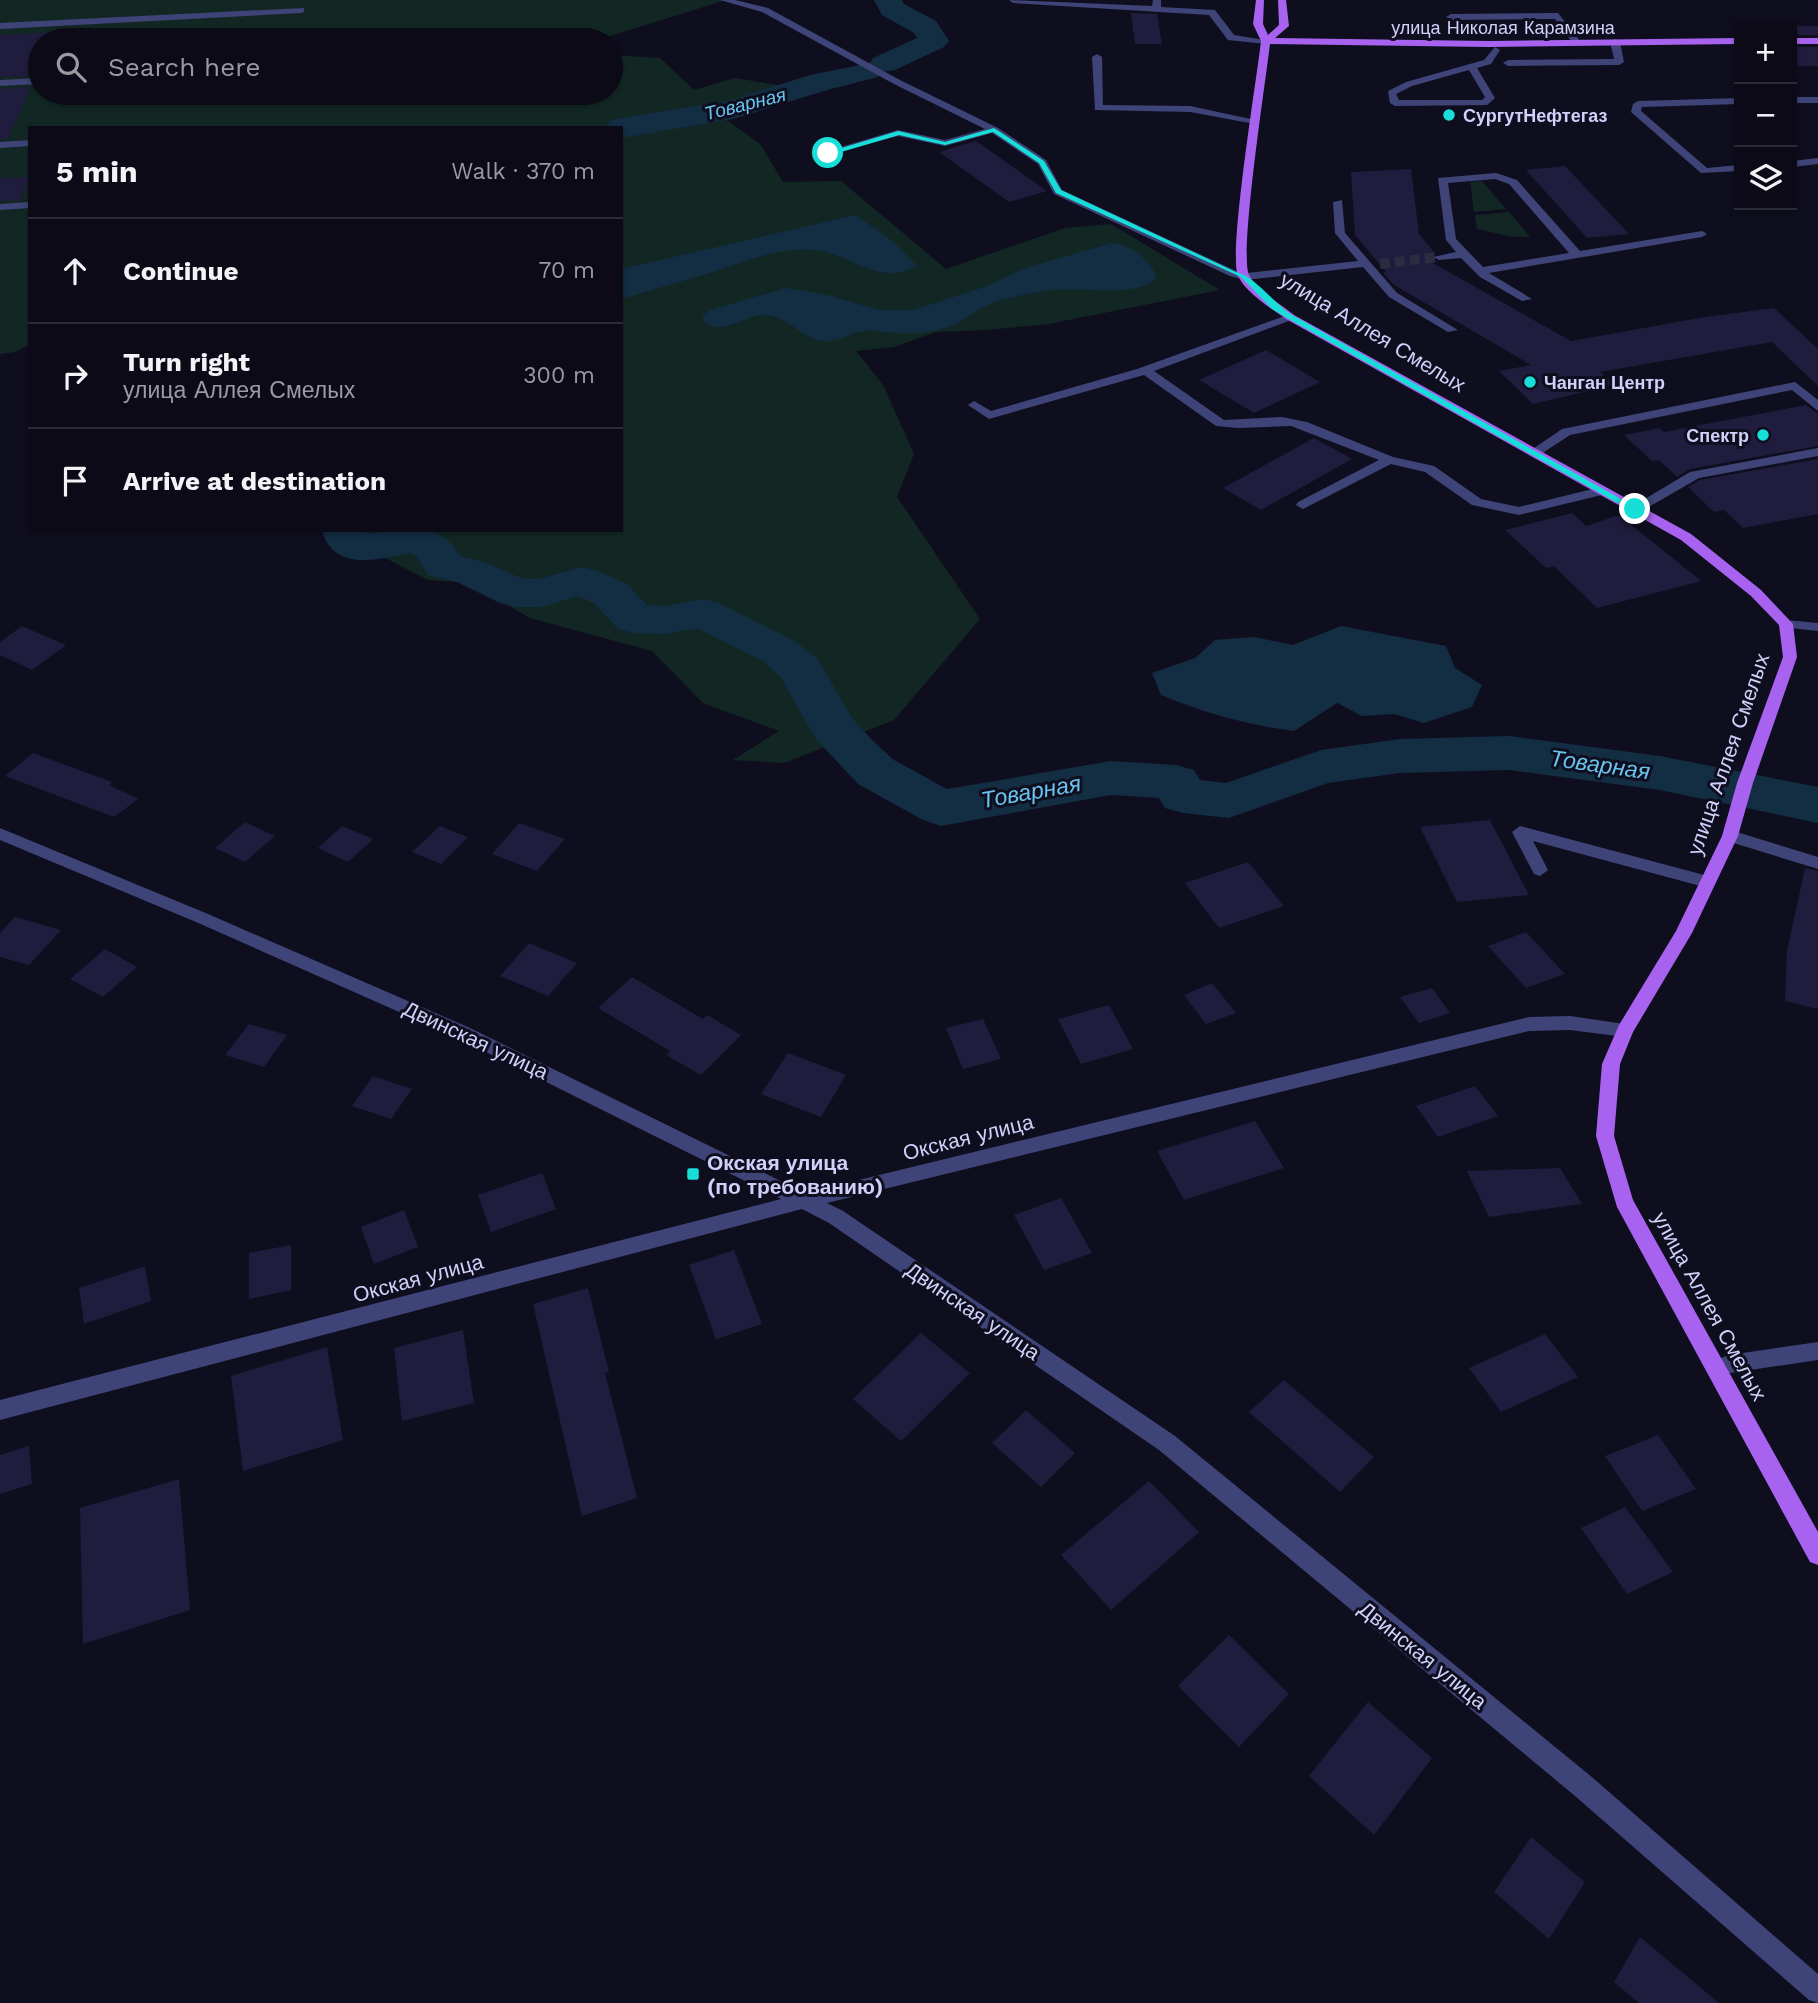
<!DOCTYPE html>
<html lang="en">
<head>
<meta charset="utf-8">
<style>
  body { margin:0; font-family:"Work Sans",sans-serif; background:#14131f; color:#f1f3f6 }
  .controls { position:absolute; right:21px; top:21px; display:grid; overflow:hidden; border-radius:0px; box-shadow:0 2px 5px #0004 }
  .controls button { width:63px; height:63px; display:grid; place-items:center; padding:0; border:0; border-bottom:2px solid #2b2b35; background:#0b0a16; color:#f1f3f6; font:35px sans-serif }
  .stop { position:absolute; width:21px; height:21px; margin:-16px; border:5px solid #17dfd8; border-radius:50%; background:#fff }
  .stop.end { background:#17dfd8; border-color:#fff; box-shadow:0 2px 7px #0008 }
  .list { margin:0; padding:0; list-style:none }
  h2 { display:flex; justify-content:space-between; align-items:center; height:91px; margin:0; padding:0 28px; font-size:30px }
  h2 small { font-size:23px; font-weight:400; color:#9a9aa1 }
  .list li { display:grid; grid-template-columns:46px 1fr auto; gap:21px; align-items:center; box-sizing:border-box; height:105px; padding:0 28px; border-top:2px solid #2b2b35 }
  .list b { display:block; font-size:26px; white-space:nowrap }
  .list p { margin:0; font-size:23px; white-space:nowrap; color:#9a9aa1 }
  .list em { font-size:23px; font-style:normal; color:#9a9aa1 }
  .icon { flex:none; width:38px; height:38px; fill:none; stroke:currentColor; stroke-width:2; stroke-linecap:round; stroke-linejoin:round }
  .map { position:relative; flex:none; width:1818px; height:2003px; overflow:hidden }
  .search { position:absolute; background:#0b0a16; box-shadow:0 2px 5px #0004; left:28px; top:28px; width:595px; height:77px; display:flex; align-items:center; gap:18px; box-sizing:border-box; padding:0 24px; border-radius:38px; color:#9a9aa1; font-size:26px }
  .panel { position:absolute; background:#0b0a16; box-shadow:0 2px 5px #0004; left:28px; top:126px; width:595px; height:406px; border-radius:0px }
  .map>svg:first-child { display:block }
</style>
</head>
<body>
<div class="map">
<svg width="1818" height="2003" viewBox="0 0 1818 2003">
  <rect width="100%" height="100%" fill="#0f0e1e"/>
  <g fill="#122724">
    <path d="M0 0H726L597 40H40V93H611V55L660 58 694 90 735 78 795 88 709 107 760 144 783 182 841 181 946 269 1065 228 1111 224 1220 290 1048 324 986 330 936 332 894 347 856 351 883 385 914 454 897 497 980 619 894 720 784 763 733 760 779 731 703 703 652 651 530 618 470 583 428 580 391 561 347 530H621V128H30V344L15 352 0 354Z"/>
    <path d="M1482 181 1506 209 1474 212 1470 182Z"/>
    <path d="M1509 212 1530 237C1513 239 1494 232 1477 229L1475 215Z"/>
  </g>
  <g fill="#132d43">
    <path d="M856 215 894 242 916 265C883 289 848 252 814 250 777 247 744 262 710 273 680 282 651 290 621 299V269Z"/>
    <path d="M1113 243C1129 243 1154 262 1156 278 1136 299 1082 286 1053 290 1033 293 1009 296 990 304 975 310 964 322 948 327 928 334 906 334 885 332 878 331 871 330 864 331 850 333 838 342 823 341 801 338 788 316 765 315 746 314 715 341 702 317L710 310 786 288 827 295 879 310H914L984 287 1031 266Z"/>
    <path d="M1341 626 1446 646 1455 668 1482 685 1472 707 1424 723 1394 714 1362 716 1337 703 1294 731C1248 725 1204 713 1161 695L1152 673 1195 658 1215 640 1254 637 1293 645Z"/>
  </g>
  <g fill="none" stroke-linecap="round" stroke-linejoin="round">
    <g fill="#132d43" fill-rule="evenodd">
      <path d="M874 0H902L904 4 936 21 949 41 944 47 895 70 881 72 878 77 831 89 733 119 621 138V128H605L610 121 621 118 728 101 810 75 870 63 873 58 917 38 914 33 882 15Z"/>
      <path d="M322 530H365L369 534C406 528 439 520 460 556L487 563 523 579H539L582 567 598 571 627 584 647 605 665 606 703 599 719 603 795 641 817 658 852 718 874 742 894 760 947 789 1111 761 1176 765 1194 770 1200 780 1226 783 1321 750 1400 739 1509 736 1660 756 1818 787V823L1660 790 1509 770 1400 773 1328 783 1229 818 1183 813 1165 808 1159 798 1111 795 941 826 923 820 858 784 816 739 781 678 763 661 697 628 665 634 634 633 618 629 595 604 579 596 541 607H516L500 603 457 582 428 575 417 557 411 553C380 559 333 573 322 530Z"/>
    </g>
  </g>
  <g fill="#1f1c3d">
    <path d="M1131 13 1157 14 1162 44H1135Z"/>
    <rect x="1792" y="26" width="26" height="9"/>
    <path d="M54 32 51 40H40V65L36 76 0 77V35Z"/>
    <rect x="1792" y="47" width="26" height="19"/>
    <path d="M31 87 8 139H0V89Z"/>
    <path d="M976 141 1047 191 1009 202 939 152Z"/>
    <path d="M1565 166 1629 234 1587 238 1526 170Z"/>
    <path d="M1411 169 1419 234 1436 254 1430 258 1437 262H1431L1571 341 1705 317 1774 308 1818 349V386L1772 342 1600 372 1614 385 1533 404 1499 371 1531 365 1394 285 1383 273 1386 272 1355 235 1351 172Z"/>
    <path d="M30 177 19 200 0 201V178Z"/>
    <path d="M1266 350 1320 382 1254 413 1199 380Z"/>
    <path d="M1806 405 1818 414V446L1690 469 1677 477 1659 460 1652 461 1624 435 1660 428 1664 432Z"/>
    <path d="M1314 438 1352 459 1261 510 1223 488Z"/>
    <path d="M1818 459V514L1743 528 1724 510 1714 512 1688 487 1700 480Z"/>
    <path d="M1572 513 1586 526 1619 515 1701 581 1597 608 1554 566 1546 568 1505 530Z"/>
    <path d="M22 626 66 645 32 670 0 655V642Z"/>
    <path d="M33 753 112 782 109 785 138 799 114 817 5 776Z"/>
    <path d="M1490 820 1529 895 1457 902 1420 827Z"/>
    <path d="M245 822 275 836 245 862 215 848Z"/>
    <path d="M519 823 565 839 537 871 492 854Z"/>
    <path d="M342 826 373 839 348 862 318 848Z"/>
    <path d="M440 826 468 837 441 864 412 852Z"/>
    <path d="M1248 862 1284 906 1219 928 1185 883Z"/>
    <path d="M1805 868 1818 871V1009L1785 1001 1787 951Z"/>
    <path d="M15 917 61 930 29 965 0 957V933Z"/>
    <path d="M1526 932 1565 974 1526 988 1488 946Z"/>
    <path d="M529 943 577 963 548 996 500 976Z"/>
    <path d="M105 949 137 967 103 997 70 979Z"/>
    <path d="M632 977 703 1019 707 1015 741 1035 701 1075 666 1055 670 1051 598 1008Z"/>
    <path d="M1212 983 1236 1013 1206 1024 1184 995Z"/>
    <path d="M1432 988 1450 1013 1419 1023 1400 997Z"/>
    <path d="M1109 1005 1133 1049 1081 1064 1058 1019Z"/>
    <path d="M983 1019 1001 1059 963 1069 946 1028Z"/>
    <path d="M249 1024 287 1035 264 1067 225 1055Z"/>
    <path d="M788 1053 846 1075 821 1117 761 1094Z"/>
    <path d="M373 1076 412 1089 391 1119 352 1106Z"/>
    <path d="M1475 1086 1498 1116 1438 1137 1416 1106Z"/>
    <path d="M1255 1121 1284 1168 1184 1200 1157 1151Z"/>
    <path d="M1560 1168 1582 1204 1489 1217 1467 1171Z"/>
    <path d="M542 1173 556 1209 491 1232 478 1195Z"/>
    <path d="M1061 1198 1092 1253 1044 1270 1014 1215Z"/>
    <path d="M404 1210 418 1247 374 1264 361 1227Z"/>
    <path d="M291 1245V1290L249 1299V1253Z"/>
    <path d="M734 1250 762 1324 716 1339 689 1265Z"/>
    <path d="M145 1266 151 1301 84 1324 79 1288Z"/>
    <path d="M588 1288 609 1372 605 1373 637 1498 582 1516 533 1304Z"/>
    <path d="M463 1330 474 1403 402 1421 394 1348Z"/>
    <path d="M921 1333 970 1373 901 1441 853 1399Z"/>
    <path d="M1545 1334 1578 1377 1501 1412 1469 1368Z"/>
    <path d="M327 1347 343 1440 243 1471 231 1376Z"/>
    <path d="M1284 1380 1374 1457 1340 1492 1249 1412Z"/>
    <path d="M1026 1410 1075 1453 1041 1487 992 1443Z"/>
    <path d="M1658 1435 1696 1489 1642 1511 1605 1456Z"/>
    <path d="M29 1446 32 1484 0 1494V1455Z"/>
    <path d="M179 1479 190 1610 83 1644 80 1508Z"/>
    <path d="M1149 1481 1199 1532 1111 1610 1061 1555Z"/>
    <path d="M1625 1507 1673 1572 1627 1594 1581 1528Z"/>
    <path d="M1229 1635 1289 1694 1239 1747 1178 1686Z"/>
    <path d="M1368 1702 1432 1758 1374 1835 1309 1776Z"/>
    <path d="M1531 1837 1585 1882 1549 1939 1494 1892Z"/>
    <path d="M1640 1937 1719 2003H1639L1614 1982Z"/>
  </g>
  <g fill="none" stroke-linecap="round" stroke-linejoin="round">
    <path stroke="#2c2b3f" stroke-width="10" stroke-dasharray="10 5" stroke-linecap="butt" d="M1380 264 1439 257"/>
    <g fill="#3e4478" fill-rule="evenodd">
      <path d="M720 0H735L768 8 900 80 998 128 1046 160 1062 190 1236 271 1247 273 1358 261 1335 233 1333 202 1342 200 1345 233 1397 293 1458 330 1448 332 1389 297 1363 267 1245 280 1230 276 1054 194 1038 164 992 133 945 146 898 136 824 156V152L898 130 945 140 985 129 894 84 762 12Z"/>
      <path d="M1009 0 1152 6 1153 0H1161V7L1215 10 1234 35 1271 41 1266 44 1228 40 1209 15 1013 3Z"/>
      <path d="M304 8V12L301 13 0 29V23Z"/>
      <path d="M1558 13 1580 41V45H1574L1555 19 1451 20 1446 17 1451 14Z"/>
      <path d="M1615 39 1620 42 1624 62 1619 65 1508 66 1503 63 1508 60 1614 59 1610 42Z"/>
      <path d="M1495 47 1500 50 1491 64 1477 68 1495 98 1487 105 1395 106 1390 103 1388 91 1406 82 1484 60ZM1469 70 1485 97 1482 100H1399L1396 94 1412 86Z"/>
      <path d="M1097 54 1102 57 1103 105 1190 106 1260 121 1255 124 1190 112 1095 110 1092 57Z"/>
      <path d="M40 78V84L0 86V80Z"/>
      <rect x="1792" y="97" width="26" height="6"/>
      <path d="M1739 98V104L1642 107 1641 111 1707 168 1739 165V171L1701 173 1631 112 1633 104 1638 101Z"/>
      <path d="M30 140V146L0 148V142Z"/>
      <path d="M1818 158V164L1792 167V161Z"/>
      <path d="M1496 173 1517 180 1580 251 1702 231 1707 234 1702 237 1489 273 1532 299 1522 301 1480 277 1461 258 1439 260 1433 257 1456 252 1446 240 1438 178ZM1495 179 1509 184 1569 253 1483 267 1456 239 1448 183Z"/>
      <path d="M30 202V208L0 210V204Z"/>
      <path d="M1290 314 1296 317 1294 319 1154 371 1224 420 1282 417 1307 422 1393 457 1434 466 1481 499 1519 507 1601 487 1608 491 1606 494 1519 515 1472 505 1425 472 1391 464 1303 509 1296 505 1298 502 1379 460 1291 426 1238 428 1216 426 1144 375 989 419 968 405 974 401 991 411 1137 369Z"/>
      <path d="M1795 382 1818 400V411L1792 390 1570 435 1538 456 1533 457 1527 453 1562 429Z"/>
      <path d="M1818 448V456L1699 478 1640 512H1630L1628 509 1690 472Z"/>
      <path d="M1786 620 1818 623V631L1781 627V621Z"/>
      <path d="M1520 826 1708 876 1716 882 1708 888 1533 841 1548 870 1540 876 1534 874 1512 832Z"/>
      <path d="M0 828 208 914 470 1028 805 1193 1529 1017 1570 1016 1631 1025 1634 1030 1631 1035 1625 1037 1570 1030 1529 1031 827 1203 843 1211 1175 1436 1593 1778 1818 1974V2003L1809 2000 1575 1796 1159 1450 829 1223 802 1209 0 1420V1400L781 1199 458 1038 196 922 0 840Z"/>
      <path d="M1730 830 1818 857V869L1724 840 1722 836Z"/>
      <path d="M1818 1342V1360L1730 1373 1717 1378 1710 1376 1707 1369 1710 1362 1729 1355Z"/>
    </g>
    <g fill="#a763ef" fill-rule="evenodd">
      <path d="M1256 0H1264L1263 24 1268 35 1279 25 1278 0H1286L1289 26 1275 38 1489 41 1739 38V44L1489 47 1270 44C1266 79 1239 254 1249 275 1257 291 1281 304 1294 315L1691 534 1761 590 1793 624 1797 657 1753 783 1738 836 1692 933 1633 1032 1620 1064 1614 1136 1633 1200 1818 1532V1565L1810 1562 1617 1207 1596 1136 1602 1064 1619 1025 1676 931 1722 836 1737 783 1783 657 1779 625 1751 596 1681 540 1286 319C1271 308 1247 294 1238 276 1228 253 1257 78 1261 41L1253 24Z"/>
      <rect x="1792" y="38" width="26" height="6"/>
    </g>
  </g>
  <path fill="#17dfd8" d="M994 128 1044 161 1061 190 1236 272C1253 275 1275 304 1292 315L1639 509 1632 511 1287 318 1272 309 1241 277 1056 193 1039 163 993 132 945 145 899 135 831 155 825 153 898 131 945 142Z"/>
  <g fill="#17dfd8" stroke="#0f0e1e" stroke-width="2.5">
    <circle cx="1449" cy="115" r="7"/>
    <circle cx="1530" cy="382" r="7"/>
    <circle cx="1763" cy="435" r="7"/>
    <rect x="686" y="1167" width="14" height="14" rx="3.5"/>
  </g>
  <g text-anchor="middle" dominant-baseline="central" stroke-width="6" stroke-linejoin="round" paint-order="stroke">
    <g font-size="18" fill="#d0d1fa" stroke="#0f0e1e">
      <text x="1503" y="27">улица Николая Карамзина</text>
    </g>
    <g font-size="18" font-weight="bold" fill="#d0d1fa" stroke="#0f0e1e" text-anchor="start">
      <text x="1463" y="115">СургутНефтегаз</text>
      <text x="1544" y="382">Чанган Центр</text>
      <text x="1749" y="435" text-anchor="end">Спектр</text>
    </g>
    <g font-size="19" font-style="italic" fill="#69c3ef" stroke="#0f0e1e">
      <text transform="translate(745 104) rotate(-14)">Товарная</text>
    </g>
    <g font-size="21" fill="#d0d1fa" stroke="#0f0e1e">
      <text transform="translate(1373 332) rotate(31)">улица Аллея Смелых</text>
      <text transform="translate(1728 754) rotate(-71)">улица Аллея Смелых</text>
      <text transform="translate(476 1040) rotate(25)">Двинская улица</text>
      <text transform="translate(968 1137) rotate(-14)">Окская улица</text>
      <text transform="translate(418 1278) rotate(-15)">Окская улица</text>
      <text transform="translate(1710 1306) rotate(61)">улица Аллея Смелых</text>
      <text transform="translate(973 1311) rotate(34)">Двинская улица</text>
      <text transform="translate(1423 1655) rotate(39)">Двинская улица</text>
    </g>
    <g font-size="21" font-weight="bold" fill="#d0d1fa" stroke="#0f0e1e" text-anchor="start">
      <text x="707" y="1162">Окская улица<tspan x="707" dy="24">(по требованию)</tspan></text>
    </g>
    <g font-size="23" font-style="italic" fill="#69c3ef" stroke="#0f0e1e">
      <text transform="translate(1600 765) rotate(8)">Товарная</text>
      <text transform="translate(1031 792) rotate(-10)">Товарная</text>
    </g>
  </g>
</svg>
<div class="controls">
<button>+</button>
<button>−</button>
<button><svg class="icon" aria-label="layers" viewBox="0 0 24 24"><path d="M12 4l9 5-9 5-9-5zM3 14l9 5 9-5"/></svg></button>
</div>
<div class="stop" style="left:828px;top:153px"></div>
<div class="stop end" style="left:1635px;top:509px"></div>
<div class="search"><svg class="icon" aria-label="search" viewBox="0 0 24 24"><circle cx="10" cy="10" r="6"/><path d="M15 15l6 6"/></svg>Search here</div>
<section class="panel">
<h2>5 min<small>Walk · 370 m</small></h2>
<ul class="list">
<li><svg class="icon" aria-label="ahead" viewBox="0 0 24 24"><path d="M12 20V5M6 11l6-6 6 6"/></svg><div><b>Continue</b></div><em>70 m</em></li>
<li><svg class="icon" aria-label="right" viewBox="0 0 24 24"><path d="M7 20v-9h11M14 6l5 5-5 5"/></svg><div><b>Turn right</b><p>улица Аллея Смелых</p></div><em>300 m</em></li>
<li><svg class="icon" aria-label="arrive" viewBox="0 0 24 24"><path d="M6 21V4h12l-3 4 3 4H6"/></svg><div><b>Arrive at destination</b></div></li>
</ul>
</section>
</div>
</body>
</html>
